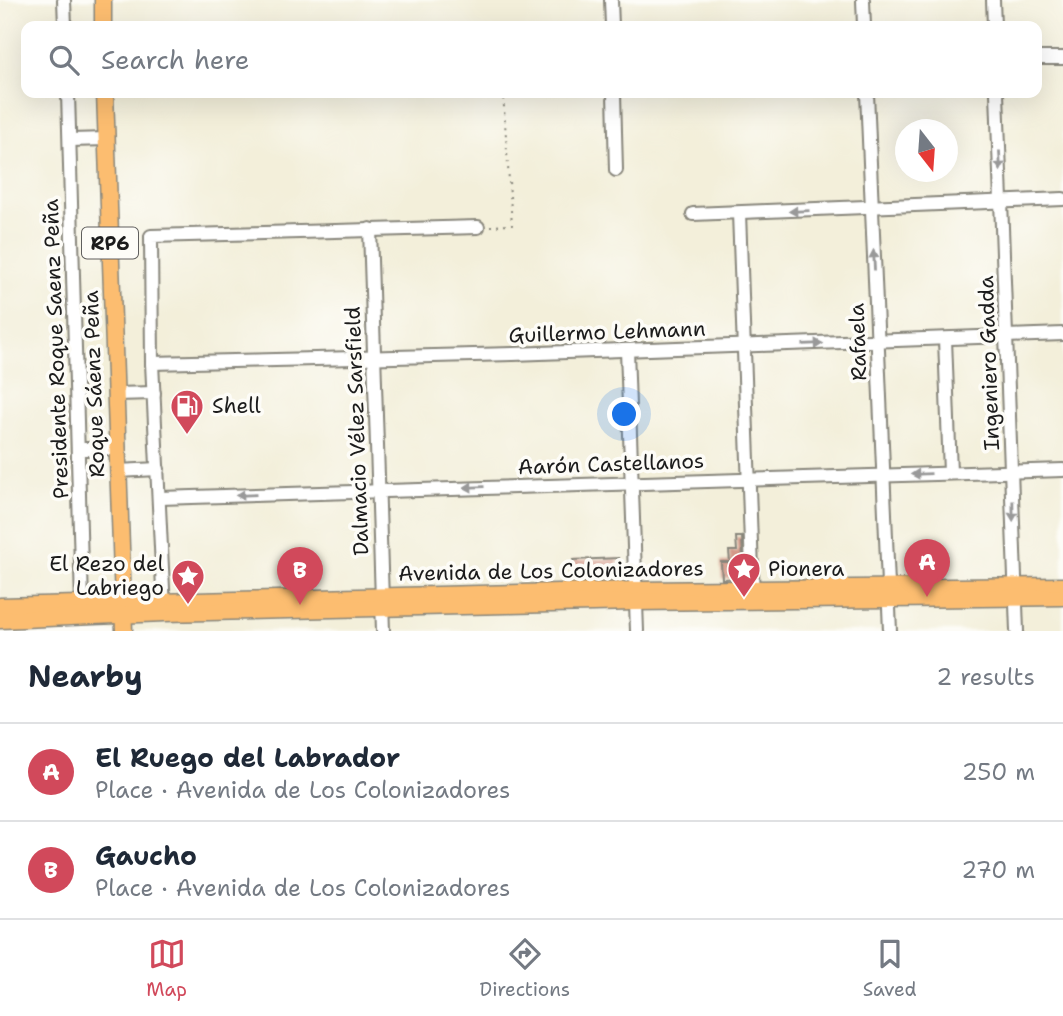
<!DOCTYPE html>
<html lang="en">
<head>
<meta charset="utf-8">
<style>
  body { margin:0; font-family:"Shantell Sans",sans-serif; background:#f6f6f7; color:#1f2937 }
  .compass { position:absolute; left:895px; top:119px; width:63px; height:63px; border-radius:50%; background:#fff; box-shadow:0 7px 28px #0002; rotate:163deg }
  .you { position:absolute; left:625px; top:415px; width:24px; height:24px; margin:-18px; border:5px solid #fff; border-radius:50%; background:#1a73e8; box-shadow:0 0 0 10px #1a73e833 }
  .badge { display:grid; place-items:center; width:46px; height:46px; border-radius:50%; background:#d1495b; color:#fff; font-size:23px; font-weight:700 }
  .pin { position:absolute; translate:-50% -58px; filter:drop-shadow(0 2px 4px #0008) }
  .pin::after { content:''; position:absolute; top:37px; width:24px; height:21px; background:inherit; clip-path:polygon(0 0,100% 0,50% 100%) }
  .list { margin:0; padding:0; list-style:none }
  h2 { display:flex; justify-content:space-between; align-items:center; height:91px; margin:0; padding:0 28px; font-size:30px }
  h2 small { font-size:23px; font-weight:400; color:#747a83 }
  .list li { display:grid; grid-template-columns:46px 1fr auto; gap:21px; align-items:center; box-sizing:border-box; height:98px; padding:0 28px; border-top:2px solid #e0e1e3 }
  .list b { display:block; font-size:26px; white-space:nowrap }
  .list p { margin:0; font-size:23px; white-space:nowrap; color:#747a83 }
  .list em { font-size:23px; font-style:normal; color:#747a83 }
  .icon { flex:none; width:38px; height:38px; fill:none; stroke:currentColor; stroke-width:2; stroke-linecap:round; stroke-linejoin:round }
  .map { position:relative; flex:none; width:1063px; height:631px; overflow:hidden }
  .search { position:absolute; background:#fff; box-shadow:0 7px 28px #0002; left:21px; right:21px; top:21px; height:77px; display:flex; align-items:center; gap:18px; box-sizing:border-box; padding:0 24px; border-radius:14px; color:#747a83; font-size:26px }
  .sheet { height:287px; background:#fff }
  nav { display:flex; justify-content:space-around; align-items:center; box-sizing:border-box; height:98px; border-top:2px solid #e0e1e3; background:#fff; font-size:19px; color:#747a83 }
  nav a { display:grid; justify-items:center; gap:4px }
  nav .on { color:#d1495b }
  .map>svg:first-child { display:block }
</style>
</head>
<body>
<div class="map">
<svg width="1063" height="631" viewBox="0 0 1063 631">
  <rect width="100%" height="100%" fill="#fdfcf7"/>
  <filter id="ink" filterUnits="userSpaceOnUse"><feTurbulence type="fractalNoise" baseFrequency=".0143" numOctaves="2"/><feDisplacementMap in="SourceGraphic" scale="14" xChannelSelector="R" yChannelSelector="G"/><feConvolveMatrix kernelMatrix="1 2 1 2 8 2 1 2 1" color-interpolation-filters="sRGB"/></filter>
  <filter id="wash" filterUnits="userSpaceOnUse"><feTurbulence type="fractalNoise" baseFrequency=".00686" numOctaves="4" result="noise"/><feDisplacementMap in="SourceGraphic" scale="28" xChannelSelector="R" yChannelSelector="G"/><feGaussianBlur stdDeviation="1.57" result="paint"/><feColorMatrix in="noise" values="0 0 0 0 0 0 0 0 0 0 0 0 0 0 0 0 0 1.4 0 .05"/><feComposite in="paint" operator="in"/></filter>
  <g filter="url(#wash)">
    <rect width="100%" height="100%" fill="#f3efda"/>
    <g id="blocks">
      <g fill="#d39888">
        <path d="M736 537H742L744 578 722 579 721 562H730L729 551H737Z"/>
        <path d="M619 558 615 578 579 581 578 574H573V560Z"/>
      </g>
    </g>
  </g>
  <g filter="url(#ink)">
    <use href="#blocks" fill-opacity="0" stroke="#88867b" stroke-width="2"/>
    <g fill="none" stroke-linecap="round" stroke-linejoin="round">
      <defs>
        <g id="minor">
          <path d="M64 0 65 26"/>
          <path d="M611 0 612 26"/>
          <path d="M863 0 864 26"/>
          <path d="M993 0 994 26"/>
          <path d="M1037 58H1063"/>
          <path d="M68 93 82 604"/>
          <path d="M614 93 616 170"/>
          <path d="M867 93 890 631"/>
          <path d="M997 93 1017 631"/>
          <path d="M70 140 107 139"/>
          <path d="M739 213 753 598"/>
          <path d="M693 214 1063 199"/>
          <path d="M370 229 383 631"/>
          <path d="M945 339 950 473"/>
          <path d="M627 350 637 631"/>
          <path d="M152 363 513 354 1063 334"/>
          <path d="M115 394 154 393"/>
          <path d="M79 449H117"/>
          <path d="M118 471 158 469"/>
          <path d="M160 498 1063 470"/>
          <path d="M164 609 152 363 151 236 478 227"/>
        </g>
        <g id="major">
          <path d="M103 0V26"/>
          <path d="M105 93 124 631"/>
          <path d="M0 606 635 590 1063 586"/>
          <path d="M0 620 164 613 635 602 1063 597"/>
        </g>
      </defs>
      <use href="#minor" stroke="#88867b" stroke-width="16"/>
      <use href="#major" stroke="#88867b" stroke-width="19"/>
      <path stroke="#88867b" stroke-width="2" stroke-dasharray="2 5" stroke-linecap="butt" d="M490 226 512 225 503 93"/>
      <use href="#minor" stroke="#fff" stroke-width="12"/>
      <use href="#major" stroke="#fcbd6f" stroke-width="16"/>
    </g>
    <defs><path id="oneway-solid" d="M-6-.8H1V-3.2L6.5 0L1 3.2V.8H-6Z" transform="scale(1.75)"/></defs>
    <g fill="#999">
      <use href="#oneway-solid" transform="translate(1000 161) rotate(87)"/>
      <use href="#oneway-solid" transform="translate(799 211) rotate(178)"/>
      <use href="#oneway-solid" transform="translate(874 260) rotate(-93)"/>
      <use href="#oneway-solid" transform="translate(813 344) rotate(-2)"/>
      <use href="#oneway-solid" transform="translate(921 474) rotate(178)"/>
      <use href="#oneway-solid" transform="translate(474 487) rotate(178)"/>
      <use href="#oneway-solid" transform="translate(246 495) rotate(178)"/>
      <use href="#oneway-solid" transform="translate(1013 511) rotate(89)"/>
    </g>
  </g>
  <defs>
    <symbol id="fuel-pin" viewBox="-11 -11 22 30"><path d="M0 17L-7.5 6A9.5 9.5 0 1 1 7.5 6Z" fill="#d1495b" stroke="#fdfcf7"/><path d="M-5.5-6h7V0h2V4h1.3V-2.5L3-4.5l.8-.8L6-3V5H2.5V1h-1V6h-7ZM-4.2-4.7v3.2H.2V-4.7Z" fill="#fff"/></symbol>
    <symbol id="sight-pin" viewBox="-11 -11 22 30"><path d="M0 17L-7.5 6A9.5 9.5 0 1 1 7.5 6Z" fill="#d1495b" stroke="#fdfcf7"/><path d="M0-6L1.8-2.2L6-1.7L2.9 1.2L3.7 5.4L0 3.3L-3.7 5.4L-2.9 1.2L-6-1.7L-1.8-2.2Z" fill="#fff"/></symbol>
  </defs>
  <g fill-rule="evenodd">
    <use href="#fuel-pin" x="168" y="387" width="38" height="52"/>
    <use href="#sight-pin" x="725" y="550" width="38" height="52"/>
    <use href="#sight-pin" x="169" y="557" width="38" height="52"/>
  </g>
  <g text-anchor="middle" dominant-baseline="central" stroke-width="7" stroke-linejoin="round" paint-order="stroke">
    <rect fill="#fdfcf7" stroke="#605f5e" stroke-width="2" x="82" y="227.5" width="56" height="31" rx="5"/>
    <g font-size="19" font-weight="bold" fill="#1c1c1c">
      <text x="110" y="243">RP6</text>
    </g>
    <g font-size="21" fill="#1c1c1c" stroke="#fdfcf7">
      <text transform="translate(607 332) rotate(-2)">Guillermo Lehmann</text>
      <text transform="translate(858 342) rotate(-92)">Rafaela</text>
      <text transform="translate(56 349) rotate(-92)">Presidente Roque Saenz Peña</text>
      <text transform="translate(989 363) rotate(-92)">Ingeniero Gadda</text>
      <text transform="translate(94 384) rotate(-92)">Roque Sáenz Peña</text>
      <text transform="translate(357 431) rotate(-92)">Dalmacio Vélez Sarsfield</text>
      <text transform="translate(611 464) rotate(-2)">Aarón Castellanos</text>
      <text transform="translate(551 571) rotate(-1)">Avenida de Los Colonizadores</text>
    </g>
    <g font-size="21" fill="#1c1c1c" stroke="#fdfcf7" text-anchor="start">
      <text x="212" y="406">Shell</text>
      <text x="164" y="564" text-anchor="end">El Rezo del<tspan x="164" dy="24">Labriego</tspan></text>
      <text x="768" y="569">Pionera</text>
    </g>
  </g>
</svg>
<svg class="compass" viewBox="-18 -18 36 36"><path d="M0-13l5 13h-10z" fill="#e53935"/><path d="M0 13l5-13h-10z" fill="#747a83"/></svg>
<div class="you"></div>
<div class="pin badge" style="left:927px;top:597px">A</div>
<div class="pin badge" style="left:300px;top:605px">B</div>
<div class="search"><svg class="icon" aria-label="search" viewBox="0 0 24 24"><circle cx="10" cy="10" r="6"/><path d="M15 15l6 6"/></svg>Search here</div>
</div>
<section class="sheet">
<h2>Nearby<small>2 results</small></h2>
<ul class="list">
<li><span class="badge">A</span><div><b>El Ruego del Labrador</b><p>Place · Avenida de Los Colonizadores</p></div><em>250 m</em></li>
<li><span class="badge">B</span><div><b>Gaucho</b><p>Place · Avenida de Los Colonizadores</p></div><em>270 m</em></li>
</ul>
</section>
<nav>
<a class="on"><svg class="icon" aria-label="map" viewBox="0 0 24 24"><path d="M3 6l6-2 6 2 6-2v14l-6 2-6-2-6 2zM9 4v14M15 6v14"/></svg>Map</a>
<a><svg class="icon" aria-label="directions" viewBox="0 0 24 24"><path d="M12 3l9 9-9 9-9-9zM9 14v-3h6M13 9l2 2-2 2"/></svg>Directions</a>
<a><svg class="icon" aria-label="saved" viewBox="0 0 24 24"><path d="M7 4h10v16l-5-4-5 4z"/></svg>Saved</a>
</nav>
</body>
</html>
